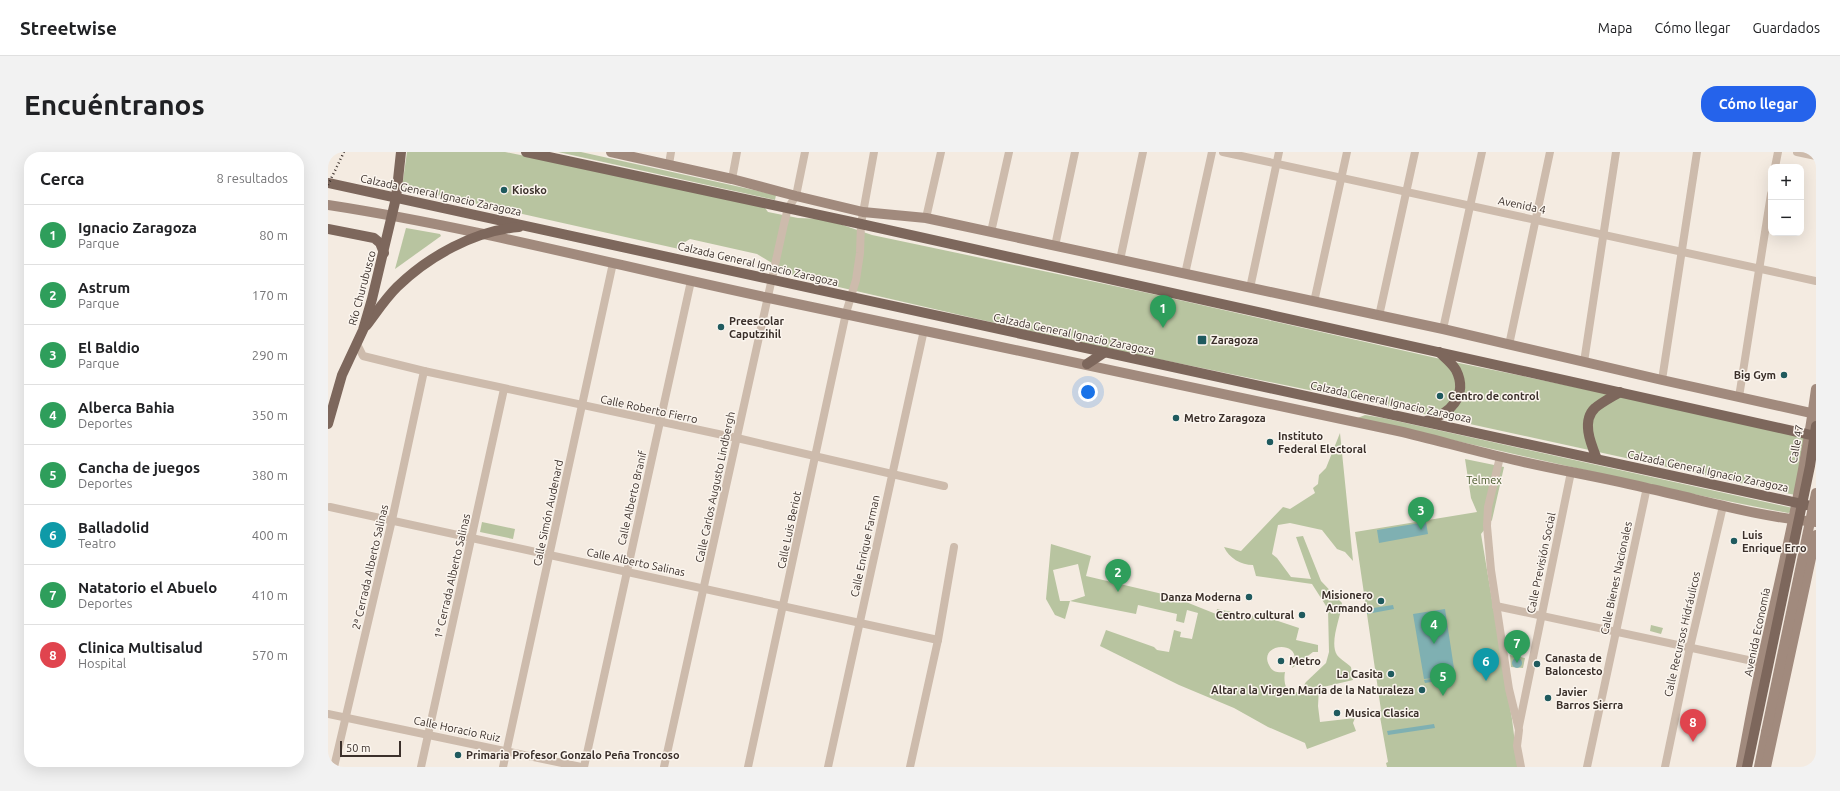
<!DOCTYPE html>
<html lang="es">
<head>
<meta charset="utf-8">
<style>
  body { margin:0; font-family:Ubuntu,sans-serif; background:#f2f2f2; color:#202124 }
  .controls { position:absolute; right:12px; top:12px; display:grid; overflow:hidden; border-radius:8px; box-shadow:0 4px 16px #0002 }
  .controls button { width:36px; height:36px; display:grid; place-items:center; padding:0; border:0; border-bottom:1px solid #e0e0e0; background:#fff; color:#202124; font:20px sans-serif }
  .scale { position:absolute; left:12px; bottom:10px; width:61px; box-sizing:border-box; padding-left:4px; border:2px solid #3b302b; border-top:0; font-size:11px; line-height:14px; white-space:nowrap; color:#3b302b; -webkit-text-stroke:3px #fbf5ee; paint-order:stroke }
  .you { position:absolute; left:760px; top:240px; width:14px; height:14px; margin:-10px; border:3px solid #fff; border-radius:50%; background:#1a73e8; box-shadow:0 0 0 6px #1a73e833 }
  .badge { display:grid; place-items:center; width:26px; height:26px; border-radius:50%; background:#2563eb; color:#fff; font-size:13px; font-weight:700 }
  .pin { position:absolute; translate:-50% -33px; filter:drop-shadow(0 1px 2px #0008) }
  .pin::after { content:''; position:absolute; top:21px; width:14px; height:12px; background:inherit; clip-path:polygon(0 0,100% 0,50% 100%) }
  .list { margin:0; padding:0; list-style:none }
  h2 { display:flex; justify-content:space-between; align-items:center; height:52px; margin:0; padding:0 16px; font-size:17px }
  h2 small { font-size:13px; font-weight:400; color:#757577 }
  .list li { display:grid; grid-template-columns:26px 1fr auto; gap:12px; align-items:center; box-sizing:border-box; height:60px; padding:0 16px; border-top:1px solid #e0e0e0 }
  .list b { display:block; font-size:15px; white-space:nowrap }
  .list p { margin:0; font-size:13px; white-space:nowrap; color:#757577 }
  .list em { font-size:13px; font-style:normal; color:#757577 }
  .map { position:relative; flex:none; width:1488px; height:615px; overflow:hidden; border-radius:16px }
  header { display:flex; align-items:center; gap:24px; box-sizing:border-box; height:56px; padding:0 20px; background:#fff; border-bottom:1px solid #e0e0e0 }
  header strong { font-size:19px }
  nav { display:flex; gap:22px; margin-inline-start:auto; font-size:14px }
  .intro { display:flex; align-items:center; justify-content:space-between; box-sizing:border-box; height:96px; padding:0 24px }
  h1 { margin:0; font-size:28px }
  .button { padding:10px 18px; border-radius:16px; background:#2563eb; color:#fff; font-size:14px; font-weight:700 }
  main { display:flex; gap:24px; padding:0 24px }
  aside { flex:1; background:#fff; border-radius:16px; box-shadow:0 4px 16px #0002 }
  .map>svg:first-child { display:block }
</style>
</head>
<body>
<header>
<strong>Streetwise</strong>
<nav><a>Mapa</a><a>Cómo llegar</a><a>Guardados</a></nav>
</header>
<div class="intro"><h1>Encuéntranos</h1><a class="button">Cómo llegar</a></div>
<main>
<aside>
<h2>Cerca<small>8 resultados</small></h2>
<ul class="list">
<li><span class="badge" style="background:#2e9e5b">1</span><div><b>Ignacio Zaragoza</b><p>Parque</p></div><em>80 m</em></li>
<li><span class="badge" style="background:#2e9e5b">2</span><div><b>Astrum</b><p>Parque</p></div><em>170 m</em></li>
<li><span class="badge" style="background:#2e9e5b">3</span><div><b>El Baldio</b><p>Parque</p></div><em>290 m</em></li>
<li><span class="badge" style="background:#2e9e5b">4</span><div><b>Alberca Bahia</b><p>Deportes</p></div><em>350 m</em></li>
<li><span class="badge" style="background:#2e9e5b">5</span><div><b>Cancha de juegos</b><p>Deportes</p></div><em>380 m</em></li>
<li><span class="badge" style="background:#0f9aa8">6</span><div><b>Balladolid</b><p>Teatro</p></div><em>400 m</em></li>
<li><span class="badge" style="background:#2e9e5b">7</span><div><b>Natatorio el Abuelo</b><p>Deportes</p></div><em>410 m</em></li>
<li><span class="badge" style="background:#e0444e">8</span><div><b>Clinica Multisalud</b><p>Hospital</p></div><em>570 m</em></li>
</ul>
</aside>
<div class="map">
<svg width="1488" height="615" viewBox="0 0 1488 615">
  <rect width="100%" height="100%" fill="#f4ebe1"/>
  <g fill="#b8c4a0">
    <path d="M79 0H177L434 52 440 60 470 66 497 67 544 83 829 143 1126 210 1480 283 1467 343 1073 257 772 195 467 125 429 102 362 87 352 93 351 97 74 35Z"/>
    <path d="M230 0H253L448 43 447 48Z"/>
    <path d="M78 76 112 82 113 84 67 117Z"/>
    <path d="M1037 263 1055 266 1465 356 1463 360 1460 361C1315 334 1172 297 1027 267Z"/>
    <path d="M1012 281 1025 409 1017 400 1009 397 994 378 962 371 950 373 944 402 949 406 963 425 983 427 968 385 975 384 993 429 1014 451C1013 465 1001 490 1009 503 1012 507 1019 511 1023 515L1025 528 991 536 990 554 992 570 1027 566 1025 571 1028 579 979 597 977 591 940 575 906 556 851 533 772 494 778 478 826 495 829 498 841 500 846 478 853 480 852 485 864 487 870 461 859 458 856 471 848 469 849 462 810 453 808 462 742 449 757 444 750 412 725 418 732 449H742L737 467 727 463 718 447 723 392 763 404 758 424 843 444 888 462 889 457 947 468 971 476 968 488 990 493V500H985L964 516C979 487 929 490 941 513 944 520 950 521 957 520 955 530 958 546 972 539L978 530 998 511 1001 500 1000 457 984 432 928 424 925 413C913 413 901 406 896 395L913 399 955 355 962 357 987 341 985 336 990 332 991 323 998 316Z"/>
    <path d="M1137 307 1176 315 1164 368 1153 382 1184 567 1190 615H1059L1058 611 1060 610 1051 559 1053 558 1027 380 1149 360 1143 346Z"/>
    <path d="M154 370 187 377 185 387 152 380Z"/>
    <path d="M1323 473 1335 476 1333 482 1322 479Z"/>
    <path d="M1182 503 1197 506 1195 516 1183 515Z"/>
  </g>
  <g fill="#7fb0b2">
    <path d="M1098 370 1100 382 1051 391 1049 378Z"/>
    <path d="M1065 453 1066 457 1039 462V457Z"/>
    <path d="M1117 457 1127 523 1123 524V527L1097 531 1096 528 1118 525 1096 527 1085 462Z"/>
    <circle cx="1189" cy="511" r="5"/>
    <path d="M1106 572 1107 576 1060 583 1059 579Z"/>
  </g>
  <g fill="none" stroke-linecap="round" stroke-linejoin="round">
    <g stroke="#cdbbac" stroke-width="8">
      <path d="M895 0 1488 129"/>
      <path d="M1469 0 1488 4"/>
      <path d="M341 12 343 0"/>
      <path d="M1447 15 1450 0"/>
      <path d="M404 27 409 0"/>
      <path d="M598 66 613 0"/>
      <path d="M663 80 681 0"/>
      <path d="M727 94 747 0"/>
      <path d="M792 108 815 0"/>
      <path d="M857 122 884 0"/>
      <path d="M922 136 951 0"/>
      <path d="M986 150 1019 0"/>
      <path d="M1051 164 1087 0"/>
      <path d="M1115 177 1154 0"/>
      <path d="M29 192 35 204 96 219 409 286 616 334"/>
      <path d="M1181 193 1222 0"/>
      <path d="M1256 210 1288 0"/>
      <path d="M1334 228 1369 0"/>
      <path d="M1411 245 1443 42"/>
      <path d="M1172 305 1160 355 1159 374 1163 418 1181 537 1191 578 1189 594 1193 615"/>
      <path d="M2 355 610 488"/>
      <path d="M1168 454 1434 511"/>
      <path d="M0 562 253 615"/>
      <path d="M1191 574 1243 320"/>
      <path d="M6 615 64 368 96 219"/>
      <path d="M93 615 176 237"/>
      <path d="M175 615 285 111"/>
      <path d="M256 615 363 129"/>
      <path d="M336 615 456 72 460 56 468 44 477 0"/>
      <path d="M420 615 518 161 528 128 532 101 533 72 546 0"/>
      <path d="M500 615 596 178"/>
      <path d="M582 615 610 488 626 395"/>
      <path d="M1259 615 1319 335"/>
      <path d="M1337 615 1362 495 1395 354"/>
    </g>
    <g stroke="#a18a7d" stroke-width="10">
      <path d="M283 0 404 27 468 44 535 60 598 66 1115 177 1334 228 1488 262"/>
      <path d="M0 53C149 76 294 115 441 146 651 191 861 233 1070 279 1105 287 1139 297 1174 305 1223 317 1274 325 1323 337 1378 349 1432 365 1488 370"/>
      <path d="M1413 615C1420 579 1426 543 1434 508 1454 418 1476 328 1488 237"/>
      <path d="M1431 615 1438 580"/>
      <path d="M1438 615 1488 383"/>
    </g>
    <g stroke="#7d675c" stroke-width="10">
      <path d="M198 0 533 72 1488 284"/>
      <path d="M0 31 1488 355"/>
      <path d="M0 77 46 86 52 91 56 101"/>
      <path d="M38 174C48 161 57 147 69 135 101 104 146 79 191 75"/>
      <path d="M759 212 777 200"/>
      <path d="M1098 269C1121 263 1141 244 1128 218 1124 211 1117 206 1111 200"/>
      <path d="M0 272 14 223 35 178 44 147 68 46 73 0"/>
      <path d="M1269 307C1263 292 1253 269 1267 256 1274 250 1284 245 1292 240"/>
    </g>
    <path stroke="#3b302b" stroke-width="2.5" stroke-dasharray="1 3" stroke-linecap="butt" d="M0 33 16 0"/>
    <path stroke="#a18a7d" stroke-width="10" d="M1438 580 1488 341"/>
    <path stroke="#7d675c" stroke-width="10" d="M1419 615 1482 314 1488 274"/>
  </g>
  <g fill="#1f5a5e" stroke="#fbf5ee" stroke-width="1.5">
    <circle cx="176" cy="38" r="4"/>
    <circle cx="393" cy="175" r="4"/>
    <rect x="869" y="183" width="10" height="10" rx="2"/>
    <circle cx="1456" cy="223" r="4"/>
    <circle cx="1112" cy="244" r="4"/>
    <circle cx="848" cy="266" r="4"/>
    <circle cx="942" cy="290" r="4"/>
    <circle cx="1406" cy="389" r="4"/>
    <circle cx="921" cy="445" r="4"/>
    <circle cx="1053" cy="449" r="4"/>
    <circle cx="974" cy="463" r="4"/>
    <circle cx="953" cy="509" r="4"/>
    <circle cx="1209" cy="512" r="4"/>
    <circle cx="1063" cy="522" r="4"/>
    <circle cx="1094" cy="538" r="4"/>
    <circle cx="1220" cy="546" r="4"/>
    <circle cx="1009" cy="561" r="4"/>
    <circle cx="130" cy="603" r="4"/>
  </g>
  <g text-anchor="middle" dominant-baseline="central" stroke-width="3" stroke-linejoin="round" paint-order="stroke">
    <g font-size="11" font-weight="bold" fill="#3b302b" stroke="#fbf5ee" text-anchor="start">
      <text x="184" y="38">Kiosko</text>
      <text x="401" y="169">Preescolar<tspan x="401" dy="13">Caputzihil</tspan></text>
      <text x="883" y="188">Zaragoza</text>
      <text x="1448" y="223" text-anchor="end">Big Gym</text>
      <text x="1120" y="244">Centro de control</text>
      <text x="856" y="266">Metro Zaragoza</text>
      <text x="950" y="284">Instituto<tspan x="950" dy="13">Federal Electoral</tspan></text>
      <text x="1414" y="383">Luis<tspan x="1414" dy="13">Enrique Erro</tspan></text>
      <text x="1045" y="443" text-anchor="end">Misionero<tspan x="1045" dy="13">Armando</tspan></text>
      <text x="913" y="445" text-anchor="end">Danza Moderna</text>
      <text x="966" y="463" text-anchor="end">Centro cultural</text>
      <text x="1217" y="506">Canasta de<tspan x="1217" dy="13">Baloncesto</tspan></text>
      <text x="961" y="509">Metro</text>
      <text x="1055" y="522" text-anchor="end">La Casita</text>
      <text x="1086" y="538" text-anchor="end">Altar a la Virgen María de la Naturaleza</text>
      <text x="1228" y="540">Javier<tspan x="1228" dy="13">Barros Sierra</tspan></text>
      <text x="1017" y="561">Musica Clasica</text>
      <text x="138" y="603">Primaria Profesor Gonzalo Peña Troncoso</text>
    </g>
    <g font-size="11" fill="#3b302b" stroke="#fbf5ee">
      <text transform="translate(113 43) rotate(12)">Calzada General Ignacio Zaragoza</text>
      <text transform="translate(1194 53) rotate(12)">Avenida 4</text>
      <text transform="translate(430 112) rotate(13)">Calzada General Ignacio Zaragoza</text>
      <text transform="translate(34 136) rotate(-75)">Río Churubusco</text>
      <text transform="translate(746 182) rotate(12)">Calzada General Ignacio Zaragoza</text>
      <text transform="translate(1063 250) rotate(12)">Calzada General Ignacio Zaragoza</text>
      <text transform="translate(321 257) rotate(12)">Calle Roberto Fierro</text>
      <text transform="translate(1468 292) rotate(-80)">Calle 47</text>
      <text transform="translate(1380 319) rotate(12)">Calzada General Ignacio Zaragoza</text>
      <text transform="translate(387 335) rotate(-78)">Calle Carlos Augusto Lindbergh</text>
      <text transform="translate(304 346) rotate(-77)">Calle Alberto Branif</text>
      <text transform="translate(220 361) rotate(-78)">Calle Simón Audenard</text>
      <text transform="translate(461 378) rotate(-78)">Calle Luis Beriot</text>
      <text transform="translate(537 394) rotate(-78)">Calle Enrique Farman</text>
      <text transform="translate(308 410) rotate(12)">Calle Alberto Salinas</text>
      <text transform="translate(1213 411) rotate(-78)">Calle Previsión Social</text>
      <text transform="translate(42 415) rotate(-77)">2ª Cerrada Alberto Salinas</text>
      <text transform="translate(124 424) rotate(-77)">1ª Cerrada Alberto Salinas</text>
      <text transform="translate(1288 426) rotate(-78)">Calle Bienes Nacionales</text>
      <text transform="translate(1429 480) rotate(-78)">Avenida Economía</text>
      <text transform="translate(1354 482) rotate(-77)">Calle Recursos Hidráulicos</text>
      <text transform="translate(129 577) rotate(12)">Calle Horacio Ruiz</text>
    </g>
    <g font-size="11" fill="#4a5a2e" stroke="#fbf5ee">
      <text x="1156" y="328">Telmex</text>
    </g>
  </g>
</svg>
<div class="controls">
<button>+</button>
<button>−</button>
</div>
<div class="scale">50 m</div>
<div class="you"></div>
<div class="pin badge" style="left:835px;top:176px;background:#2e9e5b">1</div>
<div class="pin badge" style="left:790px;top:440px;background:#2e9e5b">2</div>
<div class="pin badge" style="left:1093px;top:378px;background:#2e9e5b">3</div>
<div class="pin badge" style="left:1106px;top:492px;background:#2e9e5b">4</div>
<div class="pin badge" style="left:1115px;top:544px;background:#2e9e5b">5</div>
<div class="pin badge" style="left:1158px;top:529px;background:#0f9aa8">6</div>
<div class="pin badge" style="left:1189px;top:511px;background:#2e9e5b">7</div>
<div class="pin badge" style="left:1365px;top:590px;background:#e0444e">8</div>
</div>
</main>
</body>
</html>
